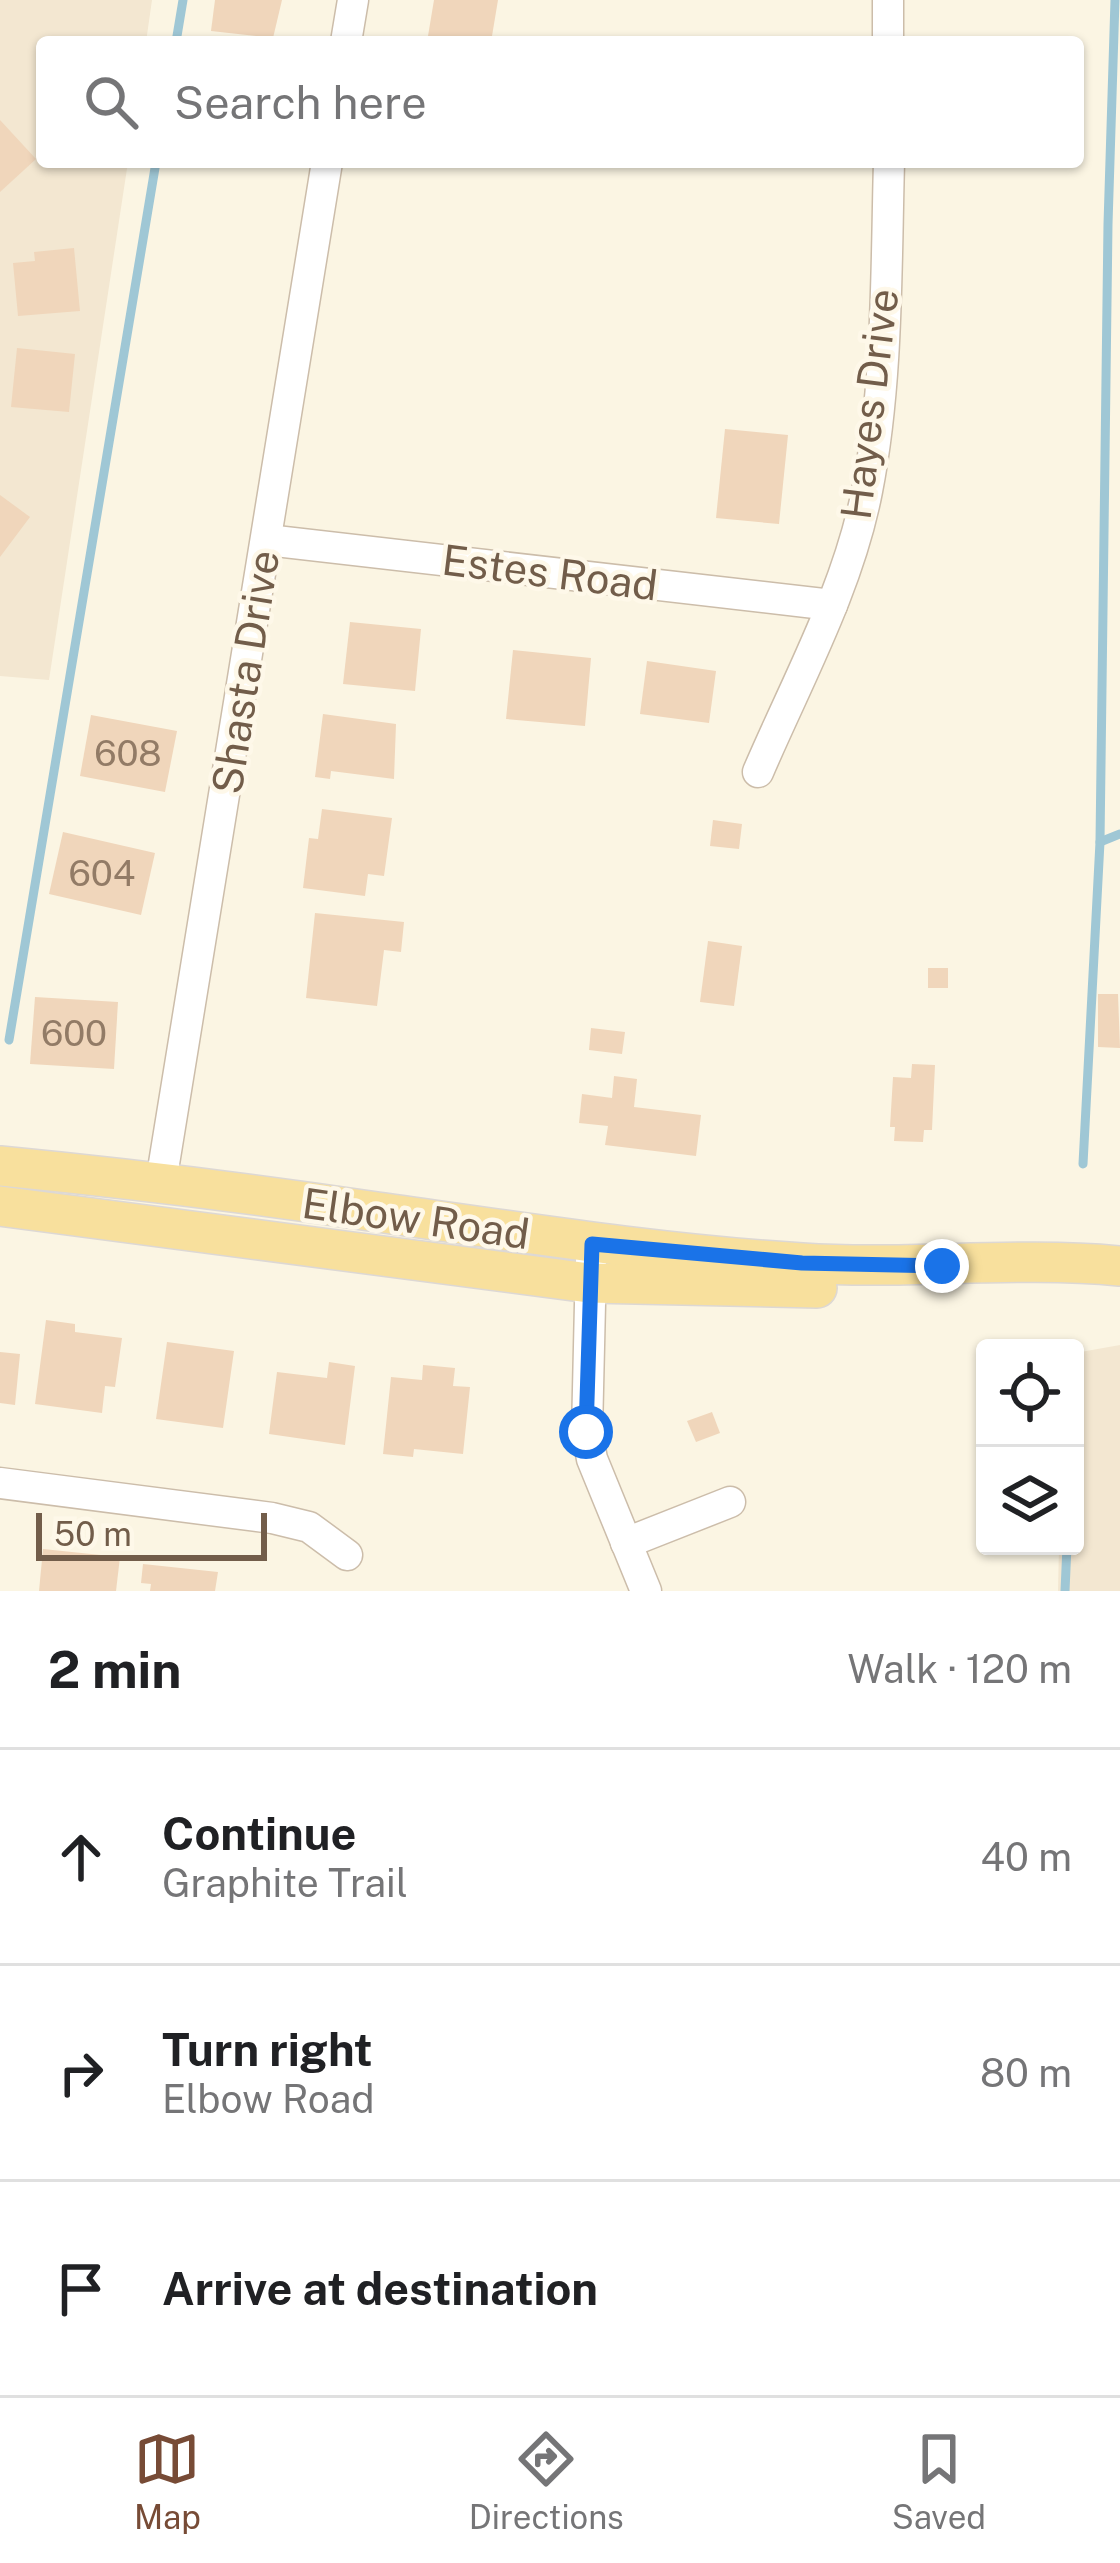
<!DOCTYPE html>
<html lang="en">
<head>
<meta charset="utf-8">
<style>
  body { margin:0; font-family:"Public Sans",sans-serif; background:#f6f6f6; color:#202124 }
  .controls { position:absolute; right:36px; bottom:36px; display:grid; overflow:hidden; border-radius:12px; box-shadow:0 3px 9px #0004 }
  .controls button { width:108px; height:108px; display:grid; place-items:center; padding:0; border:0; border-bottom:3px solid #e0e0e0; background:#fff; color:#202124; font:60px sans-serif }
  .scale { position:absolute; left:36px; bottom:30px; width:231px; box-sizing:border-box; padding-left:12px; border:6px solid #725d4a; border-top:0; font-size:33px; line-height:42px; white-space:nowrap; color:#725d4a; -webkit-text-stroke:9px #fef8e9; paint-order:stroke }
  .stop { position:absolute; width:36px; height:36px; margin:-27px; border:9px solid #1a73e8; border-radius:50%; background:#fff }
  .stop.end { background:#1a73e8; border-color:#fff; box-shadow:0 3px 12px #0008 }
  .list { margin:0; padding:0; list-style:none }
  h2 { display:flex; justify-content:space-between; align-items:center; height:156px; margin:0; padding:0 48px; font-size:51px }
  h2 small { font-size:39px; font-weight:400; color:#757577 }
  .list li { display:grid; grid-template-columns:78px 1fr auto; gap:36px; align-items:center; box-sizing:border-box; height:216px; padding:0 48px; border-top:3px solid #e0e0e0 }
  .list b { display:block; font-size:45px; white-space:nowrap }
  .list p { margin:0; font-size:39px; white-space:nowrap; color:#757577 }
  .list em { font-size:39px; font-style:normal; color:#757577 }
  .icon { flex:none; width:66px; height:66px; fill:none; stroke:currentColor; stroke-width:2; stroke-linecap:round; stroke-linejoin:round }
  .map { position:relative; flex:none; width:1120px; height:1591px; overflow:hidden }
  .search { position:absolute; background:#fff; box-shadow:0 3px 9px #0004; left:36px; right:36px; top:36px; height:132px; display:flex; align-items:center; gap:30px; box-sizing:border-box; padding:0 42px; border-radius:12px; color:#757577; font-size:45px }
  .sheet { height:804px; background:#fff }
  nav { display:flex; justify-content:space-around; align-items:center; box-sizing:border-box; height:168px; border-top:3px solid #e0e0e0; background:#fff; font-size:33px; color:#757577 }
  nav a { display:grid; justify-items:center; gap:6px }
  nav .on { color:#774b36 }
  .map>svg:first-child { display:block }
</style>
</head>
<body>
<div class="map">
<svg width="1120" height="1591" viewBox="0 0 1120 1591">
  <rect width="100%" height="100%" fill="#fbf5e3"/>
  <g fill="#f3e7d1">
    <path d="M0 0H152L146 42H42V162H128L49 680 0 676Z"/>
    <path d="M1120 1345V1591H1058L1059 1546H1075V1353Z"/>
  </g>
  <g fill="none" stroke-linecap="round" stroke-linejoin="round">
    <g stroke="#9fc7d5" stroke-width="9">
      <path d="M176 42 183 0"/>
      <path d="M1100 842 1120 834"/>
      <path d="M9 1040 156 162"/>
      <path d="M1083 1164 1100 842 1108 224 1115 0"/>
      <path d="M1065 1591 1067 1546"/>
    </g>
  </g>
  <g fill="#f0d6bb">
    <path d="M215 0H282L273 38 211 31Z"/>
    <path d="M434 0H498L491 42H427Z"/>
    <path d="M0 120 36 159 0 192Z"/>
    <path d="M74 248 80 311 18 316 13 263 35 261 34 252Z"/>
    <path d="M17 348 75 354 69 412 11 407Z"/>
    <path d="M725 429 788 435 779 524 716 518Z"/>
    <path d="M0 495 30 517 0 557Z"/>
    <path d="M350 622 421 629 415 691 343 684Z"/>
    <path d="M513 650 591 658 585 726 506 719Z"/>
    <path d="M647 661 716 671 709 723 640 714Z"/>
    <path d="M323 714 396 724 394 779 331 771 330 779 315 777Z"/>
    <path d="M91 715 177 731 165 792 80 776Z"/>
    <path d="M322 809 392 818 384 876 368 874 365 896 303 888 309 838 318 839Z"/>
    <path d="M713 820 742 824 739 849 710 846Z"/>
    <path d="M63 832 155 853 141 915 49 894Z"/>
    <path d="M315 913 404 922 401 952 384 950 377 1006 306 998Z"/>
    <path d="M708 941 742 946 734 1006 700 1002Z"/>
    <rect x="928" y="968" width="20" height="20"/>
    <path d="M1098 994H1118L1120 1048 1098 1047Z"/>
    <path d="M35 997 118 1002 114 1069 30 1064Z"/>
    <path d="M591 1028 625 1032 622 1054 589 1050Z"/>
    <path d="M912 1064 935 1065 932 1130H924L923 1142 894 1141 895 1127H890L893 1077 911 1078Z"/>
    <path d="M614 1076 637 1079 634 1107 701 1115 696 1156 605 1145 608 1126 579 1123 582 1094 612 1098Z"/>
    <path d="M46 1320 75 1324V1332L122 1338 115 1387 105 1386 102 1413 35 1404Z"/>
    <path d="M167 1342 234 1351 223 1428 156 1419Z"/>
    <path d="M0 1352 20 1354 15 1405 0 1403Z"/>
    <path d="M329 1362 355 1366 345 1445 269 1434 277 1372 327 1378Z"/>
    <path d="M423 1365 455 1368 453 1386 470 1387 463 1454 414 1449 413 1457 383 1454 391 1377 422 1380Z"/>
    <path d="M712 1412 720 1433 696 1442 687 1421Z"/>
    <path d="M43 1549 120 1557 116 1591H39Z"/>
    <path d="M143 1564 218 1572 215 1591H150L151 1584 141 1583Z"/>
  </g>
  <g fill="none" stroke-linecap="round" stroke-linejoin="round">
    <defs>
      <g id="minor">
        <path d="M888 0V42"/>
        <path d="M346 42 353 0"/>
        <path d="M267 540 832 605"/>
        <path d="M758 772C797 681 848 589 867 491 888 384 886 271 889 162"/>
        <path d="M161 1182 327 162"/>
        <path d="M591 1261 587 1432 592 1459 646 1591"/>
        <path d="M0 1483 272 1518 309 1527 347 1555"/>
        <path d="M626 1543 730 1502"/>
      </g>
      <g id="major">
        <path d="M0 1166C124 1178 247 1193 370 1211 514 1231 657 1254 802 1263 908 1270 1015 1256 1120 1266"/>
        <path d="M0 1206 589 1283 817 1288"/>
      </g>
    </defs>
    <use href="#minor" stroke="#ccbdaa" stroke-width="33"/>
    <use href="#major" stroke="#ddd8d4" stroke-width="42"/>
    <use href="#minor" stroke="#fff" stroke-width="30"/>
    <use href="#major" stroke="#f8e09d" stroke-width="39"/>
  </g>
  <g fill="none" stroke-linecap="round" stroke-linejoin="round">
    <path stroke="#1a73e8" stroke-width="15" d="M586 1432 592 1244 802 1263 942 1266"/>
  </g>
  <g text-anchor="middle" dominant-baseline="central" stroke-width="9" stroke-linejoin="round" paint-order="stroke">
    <g font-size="36" fill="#927b66">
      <text x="128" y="753">608</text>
      <text x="102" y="873">604</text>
      <text x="74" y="1033">600</text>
    </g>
    <g font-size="42" fill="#725d4a" stroke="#fef8e9">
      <text transform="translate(869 404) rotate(-83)">Hayes Drive</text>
      <text transform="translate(550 572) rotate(7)">Estes Road</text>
      <text transform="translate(245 672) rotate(-81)">Shasta Drive</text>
      <text transform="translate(416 1218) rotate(8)">Elbow Road</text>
    </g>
  </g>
</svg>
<div class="controls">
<button><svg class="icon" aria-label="locate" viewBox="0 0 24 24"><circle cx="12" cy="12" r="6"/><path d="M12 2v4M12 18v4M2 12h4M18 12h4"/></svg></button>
<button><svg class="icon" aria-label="layers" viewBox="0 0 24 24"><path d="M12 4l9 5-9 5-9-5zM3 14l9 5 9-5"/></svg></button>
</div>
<div class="scale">50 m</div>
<div class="stop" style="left:586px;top:1432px"></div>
<div class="stop end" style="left:942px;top:1266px"></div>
<div class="search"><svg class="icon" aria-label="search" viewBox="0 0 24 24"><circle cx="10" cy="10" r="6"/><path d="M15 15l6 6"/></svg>Search here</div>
</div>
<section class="sheet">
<h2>2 min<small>Walk · 120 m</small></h2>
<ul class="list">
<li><svg class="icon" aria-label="ahead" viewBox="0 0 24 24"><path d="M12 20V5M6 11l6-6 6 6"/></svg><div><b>Continue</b><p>Graphite Trail</p></div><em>40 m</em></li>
<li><svg class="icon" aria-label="right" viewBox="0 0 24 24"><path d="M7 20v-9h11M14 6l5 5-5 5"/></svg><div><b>Turn right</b><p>Elbow Road</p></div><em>80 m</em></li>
<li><svg class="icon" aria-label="arrive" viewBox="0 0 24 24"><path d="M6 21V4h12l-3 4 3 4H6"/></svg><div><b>Arrive at destination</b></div></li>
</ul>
</section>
<nav>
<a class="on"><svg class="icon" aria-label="map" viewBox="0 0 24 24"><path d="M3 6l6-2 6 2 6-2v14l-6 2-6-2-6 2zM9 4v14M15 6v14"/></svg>Map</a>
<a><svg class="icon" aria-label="directions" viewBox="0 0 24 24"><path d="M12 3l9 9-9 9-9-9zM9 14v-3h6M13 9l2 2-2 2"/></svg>Directions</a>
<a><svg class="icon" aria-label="saved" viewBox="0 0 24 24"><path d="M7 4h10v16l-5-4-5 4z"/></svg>Saved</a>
</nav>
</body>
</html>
